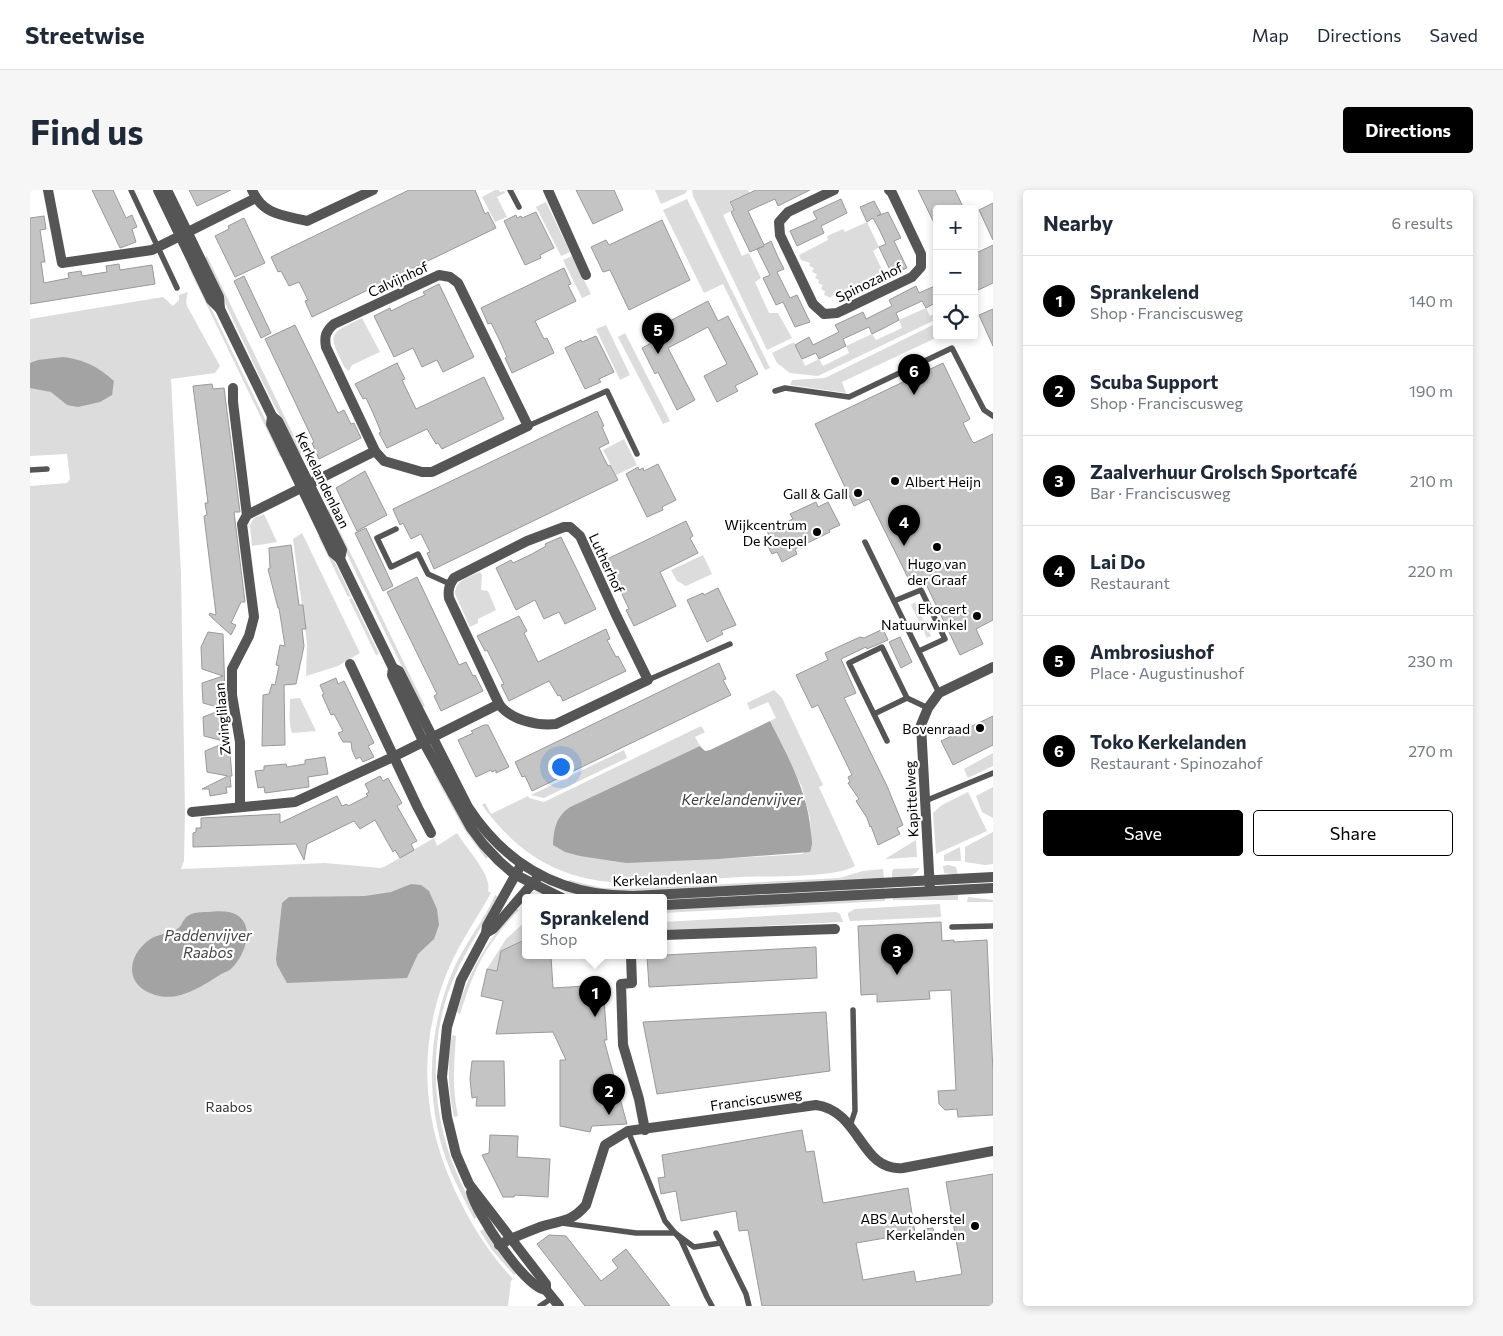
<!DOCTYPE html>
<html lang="en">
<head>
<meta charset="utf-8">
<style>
  body { margin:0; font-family:Commissioner,sans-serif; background:#f6f6f7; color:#1f2937 }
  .controls { position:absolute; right:15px; top:15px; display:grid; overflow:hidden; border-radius:5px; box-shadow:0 2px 8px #0003 }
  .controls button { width:45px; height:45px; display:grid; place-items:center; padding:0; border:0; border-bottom:1px solid #e0e1e3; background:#fff; color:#1f2937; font:25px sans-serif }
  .you { position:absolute; left:530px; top:576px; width:18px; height:18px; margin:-12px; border:4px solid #fff; border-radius:50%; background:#1a73e8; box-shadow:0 0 0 8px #1a73e833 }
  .badge { display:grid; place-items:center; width:32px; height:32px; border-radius:50%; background:#000; color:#fff; font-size:16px; font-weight:700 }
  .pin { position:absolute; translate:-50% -41px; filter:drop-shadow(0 1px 2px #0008) }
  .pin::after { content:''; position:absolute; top:26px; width:18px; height:15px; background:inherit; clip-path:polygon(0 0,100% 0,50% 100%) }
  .popup { position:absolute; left:492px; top:704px; width:145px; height:65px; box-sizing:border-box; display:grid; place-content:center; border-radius:5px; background:#fff; filter:drop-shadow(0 1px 4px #0005); font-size:16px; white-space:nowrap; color:#747a83 }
  .popup b { font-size:19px; color:#1f2937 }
  .popup::after { content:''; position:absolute; left:50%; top:100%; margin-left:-10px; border:10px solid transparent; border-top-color:#fff }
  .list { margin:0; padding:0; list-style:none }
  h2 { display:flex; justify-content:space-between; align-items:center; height:65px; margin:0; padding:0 20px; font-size:21px }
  h2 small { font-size:16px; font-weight:400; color:#747a83 }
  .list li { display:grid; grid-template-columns:32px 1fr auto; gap:15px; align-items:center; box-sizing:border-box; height:90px; padding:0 20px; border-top:1px solid #e0e1e3 }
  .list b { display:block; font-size:19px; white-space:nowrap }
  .list p { margin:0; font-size:16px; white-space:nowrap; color:#747a83 }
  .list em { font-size:16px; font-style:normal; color:#747a83 }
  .actions { display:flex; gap:10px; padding:15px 20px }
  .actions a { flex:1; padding:11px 0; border:1px solid #000; border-radius:5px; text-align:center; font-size:18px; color:#000 }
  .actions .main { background:#000; color:#fff }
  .icon { flex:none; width:28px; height:28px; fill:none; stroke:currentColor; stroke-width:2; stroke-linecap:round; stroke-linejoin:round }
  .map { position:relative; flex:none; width:963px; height:1116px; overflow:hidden; border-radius:5px }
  header { display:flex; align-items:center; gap:30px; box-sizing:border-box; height:70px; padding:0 25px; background:#fff; border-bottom:1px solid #e0e1e3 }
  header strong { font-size:24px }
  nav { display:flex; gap:28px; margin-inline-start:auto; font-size:18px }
  .intro { display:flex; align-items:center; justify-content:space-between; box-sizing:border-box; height:120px; padding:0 30px }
  h1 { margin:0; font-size:35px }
  .button { padding:12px 22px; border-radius:5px; background:#000; color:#fff; font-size:18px; font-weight:700 }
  main { display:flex; gap:30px; padding:0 30px }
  aside { flex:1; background:#fff; border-radius:5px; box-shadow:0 2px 8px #0003 }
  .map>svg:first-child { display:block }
</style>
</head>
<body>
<header>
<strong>Streetwise</strong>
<nav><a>Map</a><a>Directions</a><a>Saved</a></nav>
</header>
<div class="intro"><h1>Find us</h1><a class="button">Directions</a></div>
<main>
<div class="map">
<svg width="963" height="1116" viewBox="0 0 963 1116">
  <rect width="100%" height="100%" fill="#fff"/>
  <g fill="#dcdcdc">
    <path d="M465 0H469L470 2 474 1 475 3 467 7 477 27 465 32 452 7Z"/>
    <path d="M625 0H657L656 3 631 14Z"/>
    <path d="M662 0H718L726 17 719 21 711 6 699 12 703 20 693 25 712 66 719 63 731 88 725 92 739 123H748L762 148 737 160 663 6Z"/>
    <path d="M657 9 740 178 735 180 693 94 674 103 633 20Z"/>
    <path d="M516 12 540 62 531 66 506 17Z"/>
    <path d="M837 32 849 57 843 61 857 90 852 92 841 88 839 92 835 91 834 95 829 93 827 98 823 97 822 101 817 99 815 104 808 102 806 107 802 105 801 108 794 105 795 101 791 99 793 95 788 93 789 90 785 88 787 84 782 82 784 78 779 76 780 73 771 70 769 65 798 50 797 46 813 39 815 42Z"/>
    <path d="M177 66 263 244 272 263 269 264 228 183 174 68Z"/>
    <path d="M542 66 561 104 552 108 533 70Z"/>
    <path d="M160 75 253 266 250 267 158 76Z"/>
    <path d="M158 102 156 111 157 116 190 176 185 183 141 189 151 383 155 621 154 671 151 679 295 673 350 678 354 677 404 648 407 656 427 643C435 657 463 686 458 701L461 703C444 733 424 761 413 793 386 868 395 941 430 1011 445 1041 460 1064 483 1089L481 1091 478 1116H0V296L37 293 40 289 37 264 0 266V129L133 107 143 116 149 110V105Z"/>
    <path d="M896 118 900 126 907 122V129L788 186 760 183 747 173 742 163 764 152 775 176 789 169 793 176 819 163 816 156 842 144 846 150 872 138 869 130Z"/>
    <path d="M332 128 350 162 322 175 319 181 315 178C298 143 297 145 332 128Z"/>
    <path d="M907 133V146H910L812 192 816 203 760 195 762 190 795 188Z"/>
    <path d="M576 135 600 185 590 190 566 139Z"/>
    <path d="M595 143 640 231 633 234 588 147Z"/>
    <path d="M594 249 607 275 586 285 573 260Z"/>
    <path d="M299 319 395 516 392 518 296 321Z"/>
    <path d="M234 324 247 352 222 356 220 335 224 328Z"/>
    <path d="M272 343 330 463 308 476 276 486 277 453 263 349Z"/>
    <path d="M292 345 321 406 318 407 288 346Z"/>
    <path d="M673 365 682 384 656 396 647 391 641 380Z"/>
    <path d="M450 382 452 385 451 400 458 401 466 420 448 429V433L440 437 425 404C425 390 439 387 450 382Z"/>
    <path d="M322 408 349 464 346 465 319 409Z"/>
    <path d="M885 412 901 446 897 448 881 415Z"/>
    <path d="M744 500 752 508 793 595 789 597 825 676C805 688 738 686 712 687 669 689 625 695 582 692 565 691 546 687 530 680 498 667 472 643 452 615L455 613 461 624 498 606 499 608 514 612 671 536 675 542 665 547 670 556 540 617 662 669H690L772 664 782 658 780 628 772 597 740 531 746 528 738 512 720 520 717 513Z"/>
    <path d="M270 508 286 541 262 543C258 532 260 521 260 509Z"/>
    <path d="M594 560 597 568 514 608 501 605Z"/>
    <path d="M963 563V576L938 588 934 579Z"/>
    <path d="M404 580 459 666 456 669 434 639 403 582Z"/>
    <path d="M963 597V628L952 622 946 606Z"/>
    <path d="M938 602 957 641 906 664 903 623 912 615Z"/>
    <path d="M963 642V674L955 675 935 672V657Z"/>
    <path d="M886 650 887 667 855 669Z"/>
    <path d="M930 657 931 671H914V665Z"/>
    <path d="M919 675 926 677 928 685 914 683 913 676Z"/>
    <path d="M890 678C883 688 874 688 862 689V683L863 679Z"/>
    <path d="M853 679 854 689 589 702 538 693 539 690 572 698 597 699 809 688 833 681Z"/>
    <path d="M854 695 855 700 634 711V708Z"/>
    <path d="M928 703V710H863V705Z"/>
    <path d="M465 705 468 707C455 732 439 755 427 781 402 833 400 898 416 953 423 979 436 1002 447 1027L444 1029C433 1007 420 984 413 960 395 900 399 835 424 778 435 753 454 731 465 705Z"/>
    <path d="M855 706V711L634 723V718Z"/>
    <path d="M938 707 963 710V712H937Z"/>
    <path d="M910 714 911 727 822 731H820L818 726V723L825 719Z"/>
    <path d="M486 718 489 720C470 739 453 762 443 787 438 799 434 812 430 824L427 822C438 782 458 750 486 718Z"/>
    <path d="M806 722 810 724 813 732 634 741V732Z"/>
    <path d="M496 731V748L471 761 467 781 457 779 476 749Z"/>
    <path d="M422 845 426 846C424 873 422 899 428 926L424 927C418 900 417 872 422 845Z"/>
    <path d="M454 1039 465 1055 488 1082 484 1085 462 1060 450 1041Z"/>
  </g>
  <g fill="#a3a3a3">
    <path d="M33 167C55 170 67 176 84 191L82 205 70 212 48 217 37 215 21 202 0 198V173L8 170Z"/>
    <path d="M740 531C758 567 778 602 781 643 782 650 783 656 780 662L690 669 596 673 550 666 535 662 523 655C524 638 526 627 540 617L670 556 675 561 680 560Z"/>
    <path d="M381 694 391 695 399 701 407 719 409 735 404 749 388 764 377 788 257 793 247 775 246 769 252 713 259 707 335 706 361 702Z"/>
    <path d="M178 722C187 721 199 720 207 725 226 737 214 767 201 779 197 782 192 783 188 786 169 798 148 812 125 805 95 796 96 767 119 750 127 744 138 744 147 739 151 737 151 734 154 730 159 722 169 722 178 722Z"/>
  </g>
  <g fill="#c4c4c4" stroke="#999">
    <path d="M62 0H83L96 28 102 25 107 37 102 39 106 52 90 58Z"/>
    <path d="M159 0H201L167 16Z"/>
    <path d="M379 0H445L455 24 458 22 466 38 282 127 275 111 278 110 269 92 259 96 251 81 248 82 241 67Z"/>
    <path d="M546 0H584L593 20 563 34Z"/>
    <path d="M726 0H780L748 16 745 9 718 21 734 55 741 51 748 67 754 79 747 82 760 108 767 105 780 132 765 137 753 112 746 115 733 88 740 85 727 59 734 56 720 62 701 22 704 20 700 12Z"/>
    <path d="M888 0H925L934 19H907V39Z"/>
    <path d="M811 9 817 23 791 36 794 43 767 56 760 41 787 29 783 22Z"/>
    <path d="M844 11 851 24 847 26 858 22 871 48 864 51 877 78 862 84 849 57 856 54 850 41 843 28 837 32 830 17Z"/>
    <path d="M963 13V50L949 20Z"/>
    <path d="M506 22 524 58 510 65 511 68 495 75 474 31 486 25 487 28 491 26 492 28Z"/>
    <path d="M14 26 16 39 10 40 15 72H11L14 93 39 88 38 83 51 81 52 86 77 82 76 76 89 74 90 80 122 75 125 94 0 114V28Z"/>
    <path d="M214 28 235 73 205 87 185 46 199 39 198 36Z"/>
    <path d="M632 30 660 90 599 120 580 80 573 82 561 57 576 50 579 55Z"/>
    <path d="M963 55V93L944 102V64Z"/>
    <path d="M534 78 541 94 538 95 546 111 505 131 514 149 517 148 524 163 482 183 475 168 477 167 469 149 461 133 458 134 451 118Z"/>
    <path d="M214 86 241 143 231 148 204 91Z"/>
    <path d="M409 94 444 167 413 182 407 170 392 177 383 158 364 167 344 126 360 118 361 121 379 112 395 105 393 102Z"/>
    <path d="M907 95V112L896 118 892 111 866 123 869 130 856 137 842 144 839 137 813 149 816 156 789 169 786 163 772 169 765 155 779 147 783 155 809 142 805 135 833 122 836 129 862 116 859 110 886 96 889 103Z"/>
    <path d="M678 111 688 131 698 126 728 184 705 196 708 201 687 212 674 186 697 174 678 137 638 158 665 210 647 220 628 182 625 184 612 158 632 147 628 140 635 136 634 134Z"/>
    <path d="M963 119V156L949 125Z"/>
    <path d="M265 135 308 223 314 220 321 234 324 233 331 248 289 269 282 253 284 252 235 149Z"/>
    <path d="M566 146 584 182 569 189 571 192 555 199 535 158 551 150 552 152Z"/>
    <path d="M367 173 375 189 372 190 386 219 454 187 474 229 412 259 408 253 406 254 397 239 357 258 349 243 351 242 343 223 336 208 333 209 325 194Z"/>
    <path d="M913 173 940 229 933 233 942 251 944 253 963 244V430L946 439 953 454 930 465 894 390 882 396 839 309 824 316 785 234Z"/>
    <path d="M182 194 183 199 194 198 210 322H204L215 412H211L201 433 206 435 201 445 179 425 180 423 185 425 186 424 174 326 177 325 175 313H178L163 196Z"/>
    <path d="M567 221 574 236 572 237 579 253 569 258 578 276 580 275 588 290 404 379 397 363 400 362 391 344 381 349 373 333 370 335 363 319Z"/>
    <path d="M628 274 646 310 632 317 633 320 617 327 596 284 608 277 609 280 613 278 614 281Z"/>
    <path d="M335 281 357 325 327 341 306 298Z"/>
    <path d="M786 312 788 317 798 312 810 335 799 340 800 342 765 359 767 364 752 372 747 362 742 364 737 354 742 351 737 341 763 329 760 324Z"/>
    <path d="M656 331 663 346 660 348 668 363 630 382 646 416 604 436 596 420 599 419 583 385 580 386 573 371Z"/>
    <path d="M336 338 363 396 353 401 325 343Z"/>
    <path d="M531 347 566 419 535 434 529 422 514 429 505 410 486 420 466 378 481 370 483 373 502 364 516 356 515 354Z"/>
    <path d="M261 355 269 415H273L275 432 276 439H272L274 456 266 494 254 495 255 555 232 556 233 505 239 504 242 494 245 495 249 476 246 475 250 455 255 456 249 418H248L238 379 240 378 239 358Z"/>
    <path d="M387 387 429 475 436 472 443 486 445 485 453 501 411 521 404 506 407 504 357 402Z"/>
    <path d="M688 398 706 435 691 441 693 444 677 452 657 410 673 403 674 405Z"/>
    <path d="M489 426 497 441 494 443 508 472 576 439 580 449 577 450 586 467 588 466 596 481 533 511 530 505 528 506 519 491 479 511 471 495 474 494 457 460 455 461 447 446Z"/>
    <path d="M853 439 858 450 837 459 836 457 811 469 826 503 814 508 857 596 873 635 867 638 870 644 848 655 841 636 840 637 837 628 826 611 829 609 818 593 820 592 818 587 822 585 788 515 782 518 766 485 798 470 795 463 830 447 834 448Z"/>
    <path d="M178 442 193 444 195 505 202 586H200L201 597H196L197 603 180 606 179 599H172L198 586 177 582 175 561 197 552 174 546 173 527 194 519 173 513 172 493 193 486 172 479 171 457Z"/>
    <path d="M870 447 882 472 871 478 859 452Z"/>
    <path d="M689 473 696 489 693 490 701 505 502 601 495 586 492 587 485 572Z"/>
    <path d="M306 488 308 494 314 491 344 553 338 556 344 567 333 572 330 567 326 569 322 560 321 552H313L308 543 313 541 304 524 301 525 292 505 294 504 290 495Z"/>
    <path d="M963 526V555L923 575 911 551Z"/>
    <path d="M454 535H458L479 577 466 583V580L462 582 461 580 446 587 428 550 443 543 441 541Z"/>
    <path d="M295 567 298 584 278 587 279 597 235 603 234 597 228 598 225 581 234 580V576L256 574 257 577 275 574V570Z"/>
    <path d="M350 586 353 591 358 588 368 606 372 613 367 616 387 651 381 654 384 660 370 668 365 660 363 662 345 630 330 639 324 631 277 654 274 670 266 654 163 657V643L166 642V638H171V628L250 624V633L307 606 312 616 317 614 318 616 338 606 336 604 339 602 335 594Z"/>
    <path d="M911 732 912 751 924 750V752L957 750 963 882V925L928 927 927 919 915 920 909 914 908 901 926 900 921 800 899 801 900 809 847 812V804L831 805 828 736Z"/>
    <path d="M496 749V766H521L523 798 573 795 577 850H574L597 934 562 936 560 942 530 936V870H536L523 842 466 844 473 811 451 806 457 779 467 781 471 761Z"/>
    <path d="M786 757 787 788 619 797 617 766Z"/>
    <path d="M796 822 800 881 627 904 613 832Z"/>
    <path d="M442 871H474L475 916H446L447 907 442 908 440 889Z"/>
    <path d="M772 940 776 962 784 961 793 1013 878 998 885 1043 826 1053 833 1090 884 1081 886 1092 932 1084 916 992 963 984V1116H732L718 1040 709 1041 706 1021 651 1031 646 1001 631 1004 628 988 635 987 632 965Z"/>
    <path d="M460 945 488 946 487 967 520 969 518 1007 485 1005 484 1007H473L452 965 459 963Z"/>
    <path d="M903 1038 905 1048 895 1050 893 1039Z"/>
    <path d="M519 1045 536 1046 571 1091 588 1078 582 1070 596 1059 640 1116H555L507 1054Z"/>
  </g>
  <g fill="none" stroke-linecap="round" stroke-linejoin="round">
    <g stroke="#555" stroke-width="5.5">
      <path d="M101 0 147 98"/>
      <path d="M480 0 489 17"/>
      <path d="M745 201 755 198 819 207 922 158 954 220 963 226"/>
      <path d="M498 236 577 201 607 264"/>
      <path d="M0 280 17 279"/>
      <path d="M366 339 347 348 361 377 388 364 398 384 420 394"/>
      <path d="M835 352 909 503"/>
      <path d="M864 411 891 400 915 449 889 461"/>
      <path d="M618 490 700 454"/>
      <path d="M844 524 877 508"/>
      <path d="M857 551 819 473 852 457 877 508 898 518"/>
      <path d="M895 611 963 583"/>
      <path d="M922 737 963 736"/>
      <path d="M820 936 825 921 823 820"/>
      <path d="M598 941 635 1031 651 1050 677 1107 682 1116"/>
      <path d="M532 1033 606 1043H645L664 1057 691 1053"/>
      <path d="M686 1043 716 1104 719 1116"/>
      <path d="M510 1116 522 1108"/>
    </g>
    <g stroke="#555" stroke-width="10">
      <path d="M18 0 32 73 122 60 226 8"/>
      <path d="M222 0C233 25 252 25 277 31L343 0"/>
      <path d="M518 0 556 85"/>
      <path d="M804 0 758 22 749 32 750 45 783 114 794 124 807 123 882 87 891 77V64L862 3 859 0"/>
      <path d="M409 85 420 87 428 93 498 236 402 282H392L354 271 345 261 296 157C294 146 296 141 304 134Z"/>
      <path d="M203 198V212L217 325 212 334 224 427 219 446 202 479V505L210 552V616"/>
      <path d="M217 325 345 261"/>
      <path d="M534 337H540L550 346 586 425 618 490 526 534C507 536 480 530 469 514L419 408C418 400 419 395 424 388L497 351Z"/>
      <path d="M320 474 388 618 401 643"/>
      <path d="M162 622 265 612 363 567 469 514"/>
      <path d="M491 675 457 736 456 743 431 790 417 837 412 887 417 927 426 964 439 994 516 1094V1100L529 1116"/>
      <path d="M900 701 891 535 898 518 909 503 963 477"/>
      <path d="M456 743 463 739 508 687"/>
      <path d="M634 745 805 739"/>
      <path d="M601 766 602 793 591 794 593 855 609 909 615 940"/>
      <path d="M441 1002C446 1023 495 1098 516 1100"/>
      <path d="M469 1055C481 1048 497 1042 510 1037 530 1030 541 1033 556 1015L575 955 598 941 786 915C831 921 830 982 873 978L963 961"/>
    </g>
    <g stroke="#555" stroke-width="10">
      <path d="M128 0 181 110 190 119"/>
      <path d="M137 0 189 107 190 119 242 226 248 231 312 360 310 369"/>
      <path d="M242 226 241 234 303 363 310 369 363 478 362 485 393 551 441 638 453 654 469 671 484 684 532 708"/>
      <path d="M363 478 369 481 438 617C477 677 532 706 603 706L963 687"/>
      <path d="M634 715 963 698"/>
    </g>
  </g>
  <g fill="#000" stroke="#fff" stroke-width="2">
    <circle cx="865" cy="291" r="5"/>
    <circle cx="828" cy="303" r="5"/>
    <circle cx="787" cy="342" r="5"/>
    <circle cx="907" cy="357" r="5"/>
    <circle cx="947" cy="426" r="5"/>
    <circle cx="950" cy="538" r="5"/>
    <circle cx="945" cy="1036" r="5"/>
  </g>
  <g text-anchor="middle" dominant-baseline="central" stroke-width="4.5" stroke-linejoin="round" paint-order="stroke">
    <g font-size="14" fill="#000" stroke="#fff">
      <text transform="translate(368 89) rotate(-25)">Calvijnhof</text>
      <text transform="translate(839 92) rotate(-26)">Spinozahof</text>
      <text transform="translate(293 290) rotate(64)">Kerkelandenlaan</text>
      <text transform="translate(577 373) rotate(65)">Lutherhof</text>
      <text transform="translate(192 529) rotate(-95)">Zwinglilaan</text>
      <text transform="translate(881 609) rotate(-93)">Kapittelweg</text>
      <text transform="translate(635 689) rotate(-2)">Kerkelandenlaan</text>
      <text transform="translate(726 909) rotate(-8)">Franciscusweg</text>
    </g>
    <g font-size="14" fill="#000" stroke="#fff" text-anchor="end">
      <text x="875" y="291" text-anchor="start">Albert Heijn</text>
      <text x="818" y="303">Gall &amp; Gall</text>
      <text x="777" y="334">Wijkcentrum<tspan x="777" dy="16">De Koepel</tspan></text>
      <text x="907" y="373" text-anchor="middle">Hugo van<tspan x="907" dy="16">der Graaf</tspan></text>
      <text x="937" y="418">Ekocert<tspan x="937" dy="16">Natuurwinkel</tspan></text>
      <text x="940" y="538">Bovenraad</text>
      <text x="935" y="1028">ABS Autoherstel<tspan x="935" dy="16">Kerkelanden</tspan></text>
    </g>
    <g font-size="14" fill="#333" stroke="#fff">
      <text x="199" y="916">Raabos</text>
    </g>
    <g font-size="15" font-style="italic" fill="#444" stroke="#fff">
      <text x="712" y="609">Kerkelandenvijver</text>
      <text x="178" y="745">Paddenvijver<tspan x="178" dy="17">Raabos</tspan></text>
    </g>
  </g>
</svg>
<div class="controls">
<button>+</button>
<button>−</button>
<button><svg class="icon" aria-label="locate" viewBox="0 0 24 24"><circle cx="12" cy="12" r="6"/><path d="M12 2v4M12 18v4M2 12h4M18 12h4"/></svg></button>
</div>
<div class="you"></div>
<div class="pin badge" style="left:565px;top:827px">1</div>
<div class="popup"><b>Sprankelend</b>Shop</div>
<div class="pin badge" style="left:579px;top:925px">2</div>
<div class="pin badge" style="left:867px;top:785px">3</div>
<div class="pin badge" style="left:874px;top:356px">4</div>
<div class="pin badge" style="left:628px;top:164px">5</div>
<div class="pin badge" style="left:884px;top:205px">6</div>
</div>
<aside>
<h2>Nearby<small>6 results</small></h2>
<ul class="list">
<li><span class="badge">1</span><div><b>Sprankelend</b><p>Shop · Franciscusweg</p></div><em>140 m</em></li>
<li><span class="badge">2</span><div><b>Scuba Support</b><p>Shop · Franciscusweg</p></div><em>190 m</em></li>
<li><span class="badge">3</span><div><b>Zaalverhuur Grolsch Sportcafé</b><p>Bar · Franciscusweg</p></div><em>210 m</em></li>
<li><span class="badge">4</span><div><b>Lai Do</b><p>Restaurant</p></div><em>220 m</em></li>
<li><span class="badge">5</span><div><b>Ambrosiushof</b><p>Place · Augustinushof</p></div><em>230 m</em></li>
<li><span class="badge">6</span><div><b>Toko Kerkelanden</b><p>Restaurant · Spinozahof</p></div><em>270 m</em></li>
</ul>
<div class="actions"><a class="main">Save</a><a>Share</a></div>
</aside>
</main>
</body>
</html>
